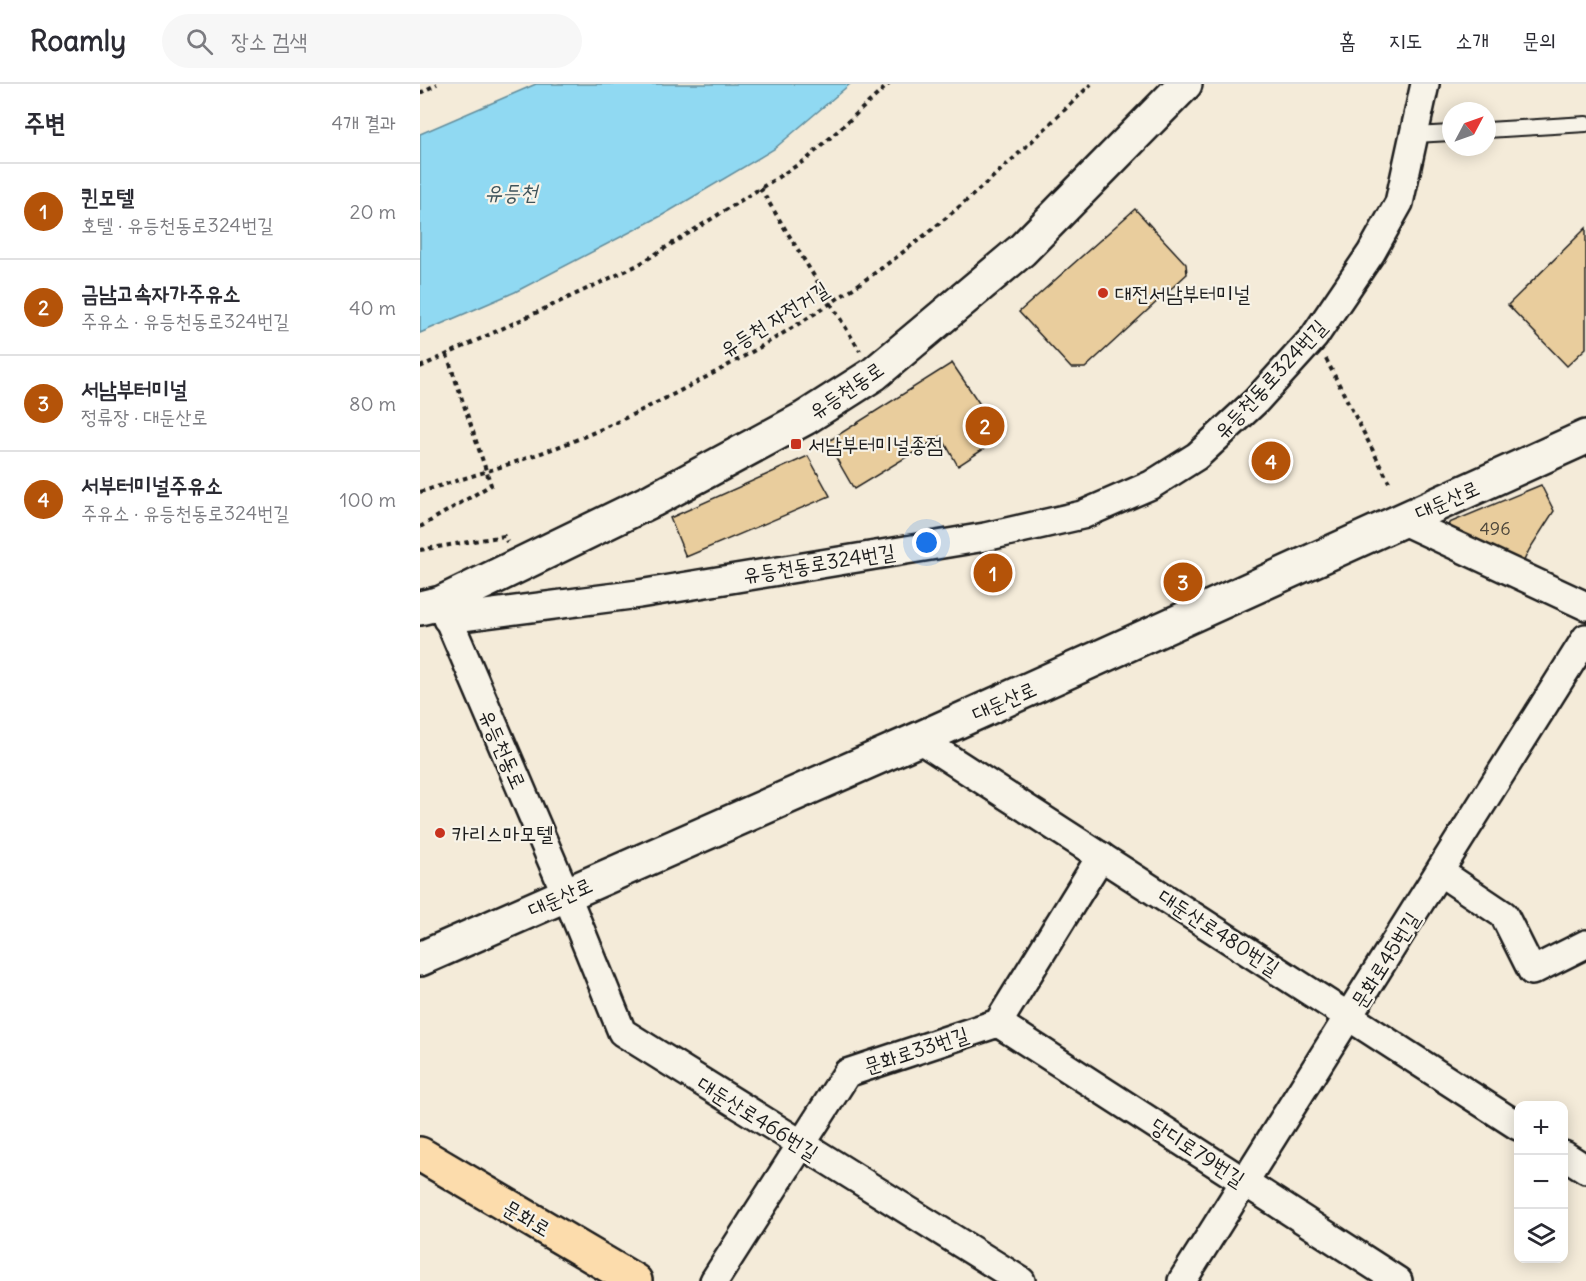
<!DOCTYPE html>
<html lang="ko">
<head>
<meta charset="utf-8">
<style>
  body { margin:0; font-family:Delius,"Poor Story",sans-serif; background:#f7f7f7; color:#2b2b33 }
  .controls { position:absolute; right:18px; bottom:18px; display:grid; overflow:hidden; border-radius:12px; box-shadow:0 3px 15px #0003 }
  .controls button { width:54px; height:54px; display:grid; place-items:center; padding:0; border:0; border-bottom:2px solid #e1e1e2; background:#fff; color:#2b2b33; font:30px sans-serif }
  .compass { position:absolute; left:1022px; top:18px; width:54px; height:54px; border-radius:50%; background:#fff; box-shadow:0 3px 15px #0003; rotate:49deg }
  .you { position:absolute; left:507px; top:459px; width:21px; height:21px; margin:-15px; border:4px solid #fff; border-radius:50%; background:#1a73e8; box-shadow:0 0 0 9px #1a73e833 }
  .badge { display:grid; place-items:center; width:39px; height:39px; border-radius:50%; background:#b45309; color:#fff; font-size:20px; font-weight:700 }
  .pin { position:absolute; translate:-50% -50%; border:3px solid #fff; box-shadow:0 2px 6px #0006 }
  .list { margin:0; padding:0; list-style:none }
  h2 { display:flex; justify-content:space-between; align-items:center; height:78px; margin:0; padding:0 24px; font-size:26px }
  h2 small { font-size:20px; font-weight:400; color:#7c7c81 }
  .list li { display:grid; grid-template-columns:39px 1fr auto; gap:18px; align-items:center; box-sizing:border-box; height:96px; padding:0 24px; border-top:2px solid #e1e1e2 }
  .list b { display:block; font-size:22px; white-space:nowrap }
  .list p { margin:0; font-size:20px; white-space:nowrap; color:#7c7c81 }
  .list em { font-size:20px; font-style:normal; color:#7c7c81 }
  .icon { flex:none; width:33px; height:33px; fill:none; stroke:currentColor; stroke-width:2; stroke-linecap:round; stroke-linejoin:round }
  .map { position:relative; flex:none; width:1166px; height:1197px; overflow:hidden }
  header { display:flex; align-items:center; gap:36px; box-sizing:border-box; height:84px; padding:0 30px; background:#fff; border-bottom:2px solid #e1e1e2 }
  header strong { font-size:28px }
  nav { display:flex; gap:33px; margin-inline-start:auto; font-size:21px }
  .search { width:420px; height:54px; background:#f7f7f7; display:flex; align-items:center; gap:15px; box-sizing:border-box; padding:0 21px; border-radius:33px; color:#7c7c81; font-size:22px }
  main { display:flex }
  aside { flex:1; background:#fff }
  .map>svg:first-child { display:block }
</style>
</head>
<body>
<header>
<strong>Roamly</strong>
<div class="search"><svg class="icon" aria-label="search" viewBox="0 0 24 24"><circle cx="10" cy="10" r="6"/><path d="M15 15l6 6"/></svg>장소 검색</div>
<nav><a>홈</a><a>지도</a><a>소개</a><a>문의</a></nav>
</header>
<main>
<aside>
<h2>주변<small>4개 결과</small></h2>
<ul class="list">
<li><span class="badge">1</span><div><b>퀸모텔</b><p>호텔 · 유등천동로324번길</p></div><em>20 m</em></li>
<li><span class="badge">2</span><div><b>금남고속자가주유소</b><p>주유소 · 유등천동로324번길</p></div><em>40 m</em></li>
<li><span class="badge">3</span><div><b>서남부터미널</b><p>정류장 · 대둔산로</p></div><em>80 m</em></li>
<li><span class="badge">4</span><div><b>서부터미널주유소</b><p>주유소 · 유등천동로324번길</p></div><em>100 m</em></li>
</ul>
</aside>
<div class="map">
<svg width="1166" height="1197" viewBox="0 0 1166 1197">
  <rect width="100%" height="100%" fill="#f4ebd9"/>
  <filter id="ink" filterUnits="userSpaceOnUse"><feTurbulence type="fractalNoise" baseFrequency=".0167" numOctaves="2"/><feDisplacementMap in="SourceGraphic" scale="12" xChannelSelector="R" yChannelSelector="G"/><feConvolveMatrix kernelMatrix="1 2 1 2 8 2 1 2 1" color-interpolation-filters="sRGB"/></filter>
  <g filter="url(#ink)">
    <path fill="#90d9f2" stroke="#628d9c" stroke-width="1.5" d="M116 0H430L354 65 241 132 95 208 0 249V50Z"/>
    <g fill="#e9cd9d" stroke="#1c1c1c" stroke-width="1.5">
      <path d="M715 125 766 180 767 190 665 284H651L599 228Z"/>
      <path d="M1166 144V264L1147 282 1088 221Z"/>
      <path d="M532 279 582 353 538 382 521 352 434 405 407 358Z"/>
      <path d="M388 372 410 412 266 473 250 434Z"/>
      <path d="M1121 401 1134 427 1109 466 1101 483 1026 450 1029 439Z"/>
    </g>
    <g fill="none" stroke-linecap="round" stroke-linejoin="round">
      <defs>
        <g id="lane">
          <path d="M1067 46 1166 40"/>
          <path d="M995 51 1031 49"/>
        </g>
        <g id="street">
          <path d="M981 436 1166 522"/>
          <path d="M22 520 146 810 202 948 601 1197"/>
          <path d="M27 535 219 510 565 453 662 431 731 401 777 372 836 317 894 253 951 169 979 119 1005 0"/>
          <path d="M499 655 1098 1042"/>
          <path d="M1020 788 1084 831 1112 887 1166 860"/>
          <path d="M578 939 978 1197"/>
          <path d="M1144 1071 1166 1085"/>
          <path d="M294 1197 427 989 578 939 681 772"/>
          <path d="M762 1197 1166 554"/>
        </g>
        <g id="secondary">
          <path d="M0 524 21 519 233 416 385 334 454 290 602 166 765 0"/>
          <path d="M0 875 499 655 1166 353"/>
        </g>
        <path id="primary" d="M0 1070 215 1197"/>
      </defs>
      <use href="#lane" stroke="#1c1c1c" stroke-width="18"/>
      <use href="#street" stroke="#1c1c1c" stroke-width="32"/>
      <use href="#secondary" stroke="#1c1c1c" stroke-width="38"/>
      <use href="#primary" stroke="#1c1c1c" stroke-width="38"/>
      <g stroke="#1c1c1c" stroke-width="4" stroke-dasharray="4.5 4.5" stroke-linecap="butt">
        <path d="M0 9 17 0"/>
        <path d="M340 104 440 267"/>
        <path d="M906 275 969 398"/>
        <path d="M0 283 218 181 387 75 469 0"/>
        <path d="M0 408C68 387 137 367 201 336 309 285 417 222 510 147 567 101 619 51 671 0"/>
        <path d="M0 443 71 401 27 271"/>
        <path d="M0 466 84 452 87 458"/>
      </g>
      <use href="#lane" stroke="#f7f3e8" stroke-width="14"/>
      <use href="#street" stroke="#f7f3e8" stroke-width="27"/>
      <use href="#secondary" stroke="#f7f3e8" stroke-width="33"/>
      <use href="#primary" stroke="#fcdcac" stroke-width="33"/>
    </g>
  </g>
  <g fill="#c8321e" stroke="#f7f3e8" stroke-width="2">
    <circle cx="683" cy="209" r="6"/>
    <rect x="370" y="354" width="12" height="12" rx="3"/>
    <circle cx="20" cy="749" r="6"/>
  </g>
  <g text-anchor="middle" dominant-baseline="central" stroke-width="4.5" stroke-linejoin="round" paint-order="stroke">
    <g font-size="18" fill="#4f483c">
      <text x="1075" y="444">496</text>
    </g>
    <g font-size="21" fill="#1c1c1c" stroke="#f7f3e8" text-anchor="start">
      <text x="695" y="209">대전서남부터미널</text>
      <text x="388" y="360">서남부터미널종점</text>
      <text x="32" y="749">카리스마모텔</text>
    </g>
    <g font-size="21" fill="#1c1c1c" stroke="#f7f3e8">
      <text transform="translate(354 235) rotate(-32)">유등천 자전거길</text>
      <text transform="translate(850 295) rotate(-47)">유등천동로324번길</text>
      <text transform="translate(426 306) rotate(-34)">유등천동로</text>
      <text transform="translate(1027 416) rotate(-24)">대둔산로</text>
      <text transform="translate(399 479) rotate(-9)">유등천동로324번길</text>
      <text transform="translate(584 617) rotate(-24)">대둔산로</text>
      <text transform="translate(83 665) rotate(66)">유등천동로</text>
      <text transform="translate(140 813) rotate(-24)">대둔산로</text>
      <text transform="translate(799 848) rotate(33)">대둔산로480번길</text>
      <text transform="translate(965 876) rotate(-58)">문화로45번길</text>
      <text transform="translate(496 966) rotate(-18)">문화로33번길</text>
      <text transform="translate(338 1034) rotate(32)">대둔산로466번길</text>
      <text transform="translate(778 1068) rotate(33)">당디로79번길</text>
      <text transform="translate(107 1134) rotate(30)">문화로</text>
    </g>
    <g font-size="22" font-style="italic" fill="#3f555c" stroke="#f7f3e8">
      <text x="91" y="108">유등천</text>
    </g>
  </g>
</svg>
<div class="controls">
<button>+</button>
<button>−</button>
<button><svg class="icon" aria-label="layers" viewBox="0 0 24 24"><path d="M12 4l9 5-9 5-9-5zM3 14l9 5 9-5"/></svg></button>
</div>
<svg class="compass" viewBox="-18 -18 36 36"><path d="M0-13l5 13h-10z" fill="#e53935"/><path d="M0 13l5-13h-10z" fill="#7c7c81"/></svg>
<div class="you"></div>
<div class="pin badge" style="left:573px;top:489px">1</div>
<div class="pin badge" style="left:565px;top:342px">2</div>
<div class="pin badge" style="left:763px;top:498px">3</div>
<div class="pin badge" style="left:851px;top:377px">4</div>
</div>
</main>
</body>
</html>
